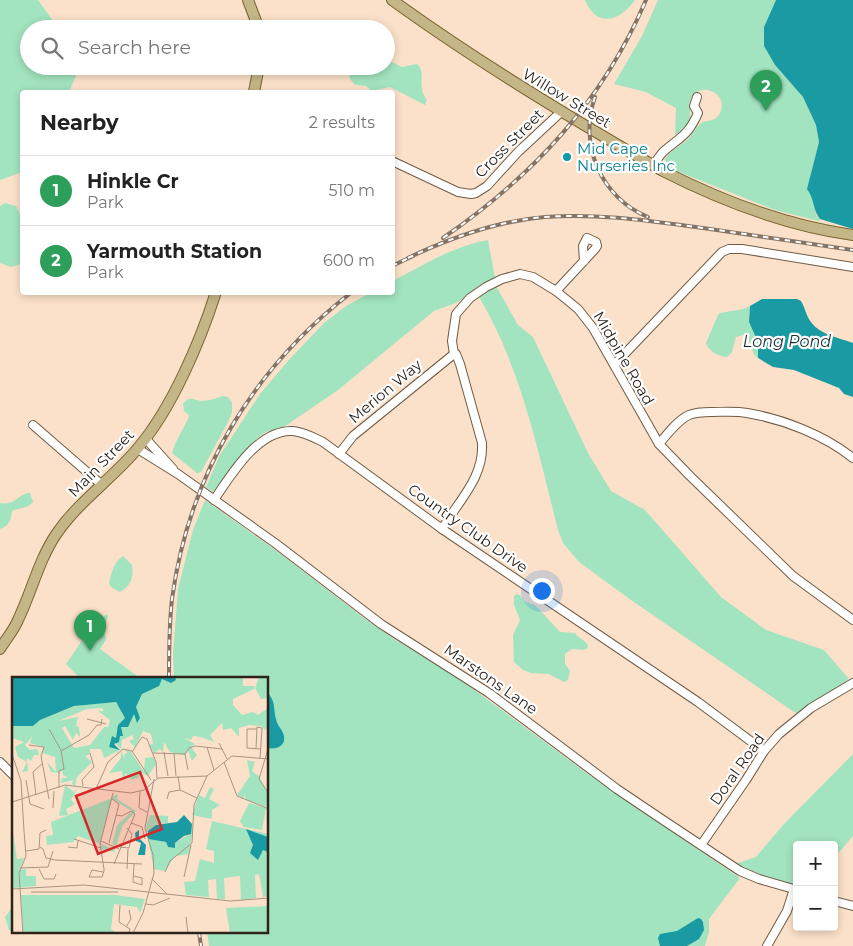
<!DOCTYPE html>
<html lang="en">
<head>
<meta charset="utf-8">
<style>
  body { margin:0; font-family:Montserrat,sans-serif; background:#f2f2f2; color:#222 }
  .controls { position:absolute; right:15px; bottom:15px; display:grid; overflow:hidden; border-radius:5px; box-shadow:0 2px 8px #0003 }
  .controls button { width:45px; height:45px; display:grid; place-items:center; padding:0; border:0; border-bottom:1px solid #e0e0e0; background:#fff; color:#222; font:25px sans-serif }
  .you { position:absolute; left:541px; top:590px; width:18px; height:18px; margin:-12px; border:4px solid #fff; border-radius:50%; background:#1a73e8; box-shadow:0 0 0 8px #1a73e833 }
  .badge { display:grid; place-items:center; width:32px; height:32px; border-radius:50%; background:#2563eb; color:#fff; font-size:16px; font-weight:700 }
  .pin { position:absolute; translate:-50% -41px; filter:drop-shadow(0 1px 2px #0008) }
  .pin::after { content:''; position:absolute; top:26px; width:18px; height:15px; background:inherit; clip-path:polygon(0 0,100% 0,50% 100%) }
  .list { margin:0; padding:0; list-style:none }
  h2 { display:flex; justify-content:space-between; align-items:center; height:65px; margin:0; padding:0 20px; font-size:21px }
  h2 small { font-size:16px; font-weight:400; color:#767676 }
  .list li { display:grid; grid-template-columns:32px 1fr auto; gap:15px; align-items:center; box-sizing:border-box; height:70px; padding:0 20px; border-top:1px solid #e0e0e0 }
  .list b { display:block; font-size:19px; white-space:nowrap }
  .list p { margin:0; font-size:16px; white-space:nowrap; color:#767676 }
  .list em { font-size:16px; font-style:normal; color:#767676 }
  .icon { flex:none; width:28px; height:28px; fill:none; stroke:currentColor; stroke-width:2; stroke-linecap:round; stroke-linejoin:round }
  .map { position:relative; flex:none; width:853px; height:946px; overflow:hidden }
  .search { position:absolute; background:#fff; box-shadow:0 2px 8px #0003; left:20px; top:20px; width:375px; height:55px; display:flex; align-items:center; gap:12px; box-sizing:border-box; padding:0 18px; border-radius:28px; color:#767676; font-size:19px }
  .panel { position:absolute; background:#fff; box-shadow:0 2px 8px #0003; left:20px; top:90px; width:375px; height:205px; border-radius:5px }
  .map>svg:first-child { display:block }
</style>
</head>
<body>
<div class="map">
<svg width="853" height="946" viewBox="0 0 853 946">
  <rect width="100%" height="100%" fill="#fbe1c9"/>
  <g fill="#a2e4bf">
    <path d="M0 0H38L59 29H29V66H77V73L69 92H22V172L0 180Z"/>
    <path d="M585 0H635C620 21 597 29 585 0Z"/>
    <path d="M658 0H776L764 27V46L775 65 803 97 816 125 819 142 810 178 811 195 814 200 816 215 820 219 819 221 775 210 679 172 666 165 665 159C671 150 681 146 688 139 692 135 695 128 700 124 707 118 717 124 721 110 726 95 706 83 694 94 687 100 691 107 690 115 690 124 681 131 675 136L676 108 646 92 614 84 642 36Z"/>
    <path d="M386 59 402 67 417 64C425 71 420 79 422 88 422 93 425 97 427 100L425 105 390 87 372 91 366 86 355 85 350 79 348 66H386Z"/>
    <path d="M5 203 16 206 22 218 21 228 22 233V264L11 267 0 263V206Z"/>
    <path d="M488 240 495 278 456 303 434 311 338 390 284 427 264 433 252 443 237 460 213 492 206 487 220 455 260 394 288 361 324 323 346 306 370 293 392 292 393 281C423 265 454 246 488 240Z"/>
    <path d="M496 286 518 325 533 337 588 453 611 491 645 510 721 597 766 630 824 650 849 679 797 714 631 600 579 562 563 543 558 530C538 451 521 367 479 297Z"/>
    <path d="M750 306 749 322 759 342 758 358 754 355 748 337 743 335 736 337 732 352 727 357C720 357 708 351 706 343L718 315 720 313 743 309Z"/>
    <path d="M223 396 228 397 232 402V413L227 424 201 472 197 473 172 453 175 444 188 419 189 415 184 411 183 404C190 395 193 400 202 401 208 401 217 398 223 396Z"/>
    <path d="M27 493H30L33 502C26 510 20 507 12 511 11 520 9 526 0 529V503C12 506 17 497 27 493Z"/>
    <path d="M205 500 282 555 365 619 391 637 457 677 588 774 740 878 709 919V932L705 946H687L701 937 683 946H209L207 932H268V678H174L173 654 178 589 193 530Z"/>
    <path d="M123 556 132 565C134 577 131 586 120 592L111 587 109 583C111 573 114 562 123 556Z"/>
    <path d="M517 594 521 596 525 602 535 605 560 632 575 633C579 639 585 640 588 645L587 649 583 650 572 649 565 654V664L570 671 568 680 564 682 549 674 531 673 523 670 514 662 513 635 520 620 514 605V596Z"/>
    <path d="M107 614 108 616 104 629 106 640 100 649 140 678H80L66 664 92 626Z"/>
    <path d="M853 754V836L834 858V845H797V885L762 875 735 864 756 857 783 825Z"/>
    <path d="M14 889V931L9 930 5 917 12 908 11 893Z"/>
  </g>
  <g fill="#1a9ba4">
    <path d="M776 0H853V229L820 219C813 211 815 200 807 189L819 142 816 125 803 97 775 65 764 46V27Z"/>
    <path d="M762 299H797L801 301C805 307 806 316 811 322 820 335 840 338 853 343V397L844 394 839 388 794 370 773 367 758 358V342L749 322 750 306Z"/>
    <path d="M268 693C276 703 273 707 276 719 277 725 281 728 283 733 288 745 277 750 268 748Z"/>
    <path d="M698 918 701 919 703 922 704 930 699 939 687 946H660L658 938 660 934 677 931Z"/>
  </g>
  <g fill="none" stroke-linecap="round" stroke-linejoin="round">
    <defs>
      <g id="minor">
        <path d="M392 161 458 192 471 194 476 193 487 186 518 152 561 112"/>
        <path d="M653 165C657 161 659 156 663 152 680 137 688 136 698 113L694 106 697 97"/>
        <path d="M556 291 595 249 597 246 596 242 587 238 583 246 584 261"/>
        <path d="M615 364 722 252 729 249H742L853 267"/>
        <path d="M33 425 102 485"/>
        <path d="M146 439 173 469"/>
        <path d="M659 444C667 434 678 420 689 415 696 412 705 412 712 412 724 412 736 411 747 413 783 419 824 435 853 458"/>
        <path d="M138 449 178 474 275 543 381 624 489 693 617 789 663 820 740 871 759 879 797 890"/>
        <path d="M339 454 353 436 454 354"/>
        <path d="M214 500C231 475 258 429 293 431 304 432 313 437 323 442L442 529 698 702 764 751"/>
        <path d="M442 529C459 500 484 478 482 443L460 364 456 354H454L452 341 456 314 470 298 486 287 502 279 520 274 533 277 556 291 578 309 593 328 659 444 690 476 793 576 853 620"/>
        <path d="M0 762 14 776"/>
        <path d="M701 845 746 780 764 751 779 734 811 708 853 683"/>
        <path d="M834 901 853 906"/>
        <path d="M767 946 787 911 794 889"/>
      </g>
      <g id="major">
        <path d="M248 0 259 29"/>
        <path d="M392 0C479 63 570 118 663 171 722 201 787 226 853 235"/>
        <path d="M254 92 259 66"/>
        <path d="M0 649C6 639 14 630 18 620 32 591 39 559 57 533 79 501 113 478 138 448 172 408 200 342 216 292"/>
      </g>
    </defs>
    <use href="#minor" stroke="#705b45" stroke-width="10"/>
    <use href="#major" stroke="#77632d" stroke-width="12"/>
    <use href="#minor" stroke="#fff" stroke-width="8"/>
    <use href="#major" stroke="#c5b687" stroke-width="10"/>
    <defs>
      <g id="rail">
        <path d="M595 97C578 144 601 198 648 217"/>
        <path d="M443 238C533 176 603 101 646 0"/>
        <path d="M408 258C450 238 497 221 545 217 598 213 650 221 703 228 753 235 803 243 853 250"/>
        <path d="M392 266 413 256"/>
        <path d="M169 678C169 652 169 625 172 599 189 474 253 368 352 292"/>
        <path d="M199 932 201 946"/>
      </g>
    </defs>
    <use href="#rail" stroke="#857465" stroke-width="4"/>
    <use href="#rail" stroke="#fff" stroke-width="2" stroke-dasharray="5.5" stroke-linecap="butt"/>
  </g>
  <circle fill="#0f9aa8" stroke="#fff" stroke-width="2" cx="567" cy="157" r="5"/>
  <g text-anchor="middle" dominant-baseline="central" stroke-width="4.5" stroke-linejoin="round" paint-order="stroke">
    <g font-size="15" fill="#2d231a" stroke="#fff">
      <text transform="translate(567 98) rotate(31)">Willow Street</text>
      <text transform="translate(509 143) rotate(-45)">Cross Street</text>
      <text transform="translate(624 358) rotate(60)">Midpine Road</text>
      <text transform="translate(385 391) rotate(-40)">Merion Way</text>
      <text transform="translate(101 463) rotate(-46)">Main Street</text>
      <text transform="translate(468 528) rotate(35)">Country Club Drive</text>
      <text transform="translate(491 679) rotate(35)">Marstons Lane</text>
      <text transform="translate(737 769) rotate(-55)">Doral Road</text>
    </g>
    <g font-size="15" fill="#0d838f" stroke="#fff" text-anchor="start">
      <text x="577" y="148">Mid Cape<tspan x="577" dy="17">Nurseries Inc</tspan></text>
    </g>
    <g font-size="16" font-style="italic" fill="#173133" stroke="#fff">
      <text x="787" y="341">Long Pond</text>
    </g>
  </g>
  <g transform="translate(12 677)">
    <rect width="256" height="256" fill="#fbe1c9"/>
    <path d="M100 0H231V9H242V12L221 22V28L230 38 241 35 246 38 256 31V51L253 52 256 56 249 49 237 48 227 51V60L219 51 211 53 210 46 198 58 202 65 189 60 181 59 179 63 172 61 183 67 179 70 185 78 180 84 176 74 172 78 158 75 152 65 151 75 148 72 142 76 137 68 141 67 139 57 131 54 123 70 117 64 122 62 120 58 110 63 109 72 100 63 99 67 108 73 92 81 89 72H78V77L73 79 80 85 65 100 63 109 60 107 61 103 49 106 50 101H56L51 98 50 93 47 96 39 95 35 85 44 95 43 80 30 76 32 70 18 66 20 60 13 68 18 73 25 72 27 78H22L19 84 15 81 16 94 10 95 15 85 6 80 3 70 12 65 0 61V49H21L28 43 62 29 102 24 113 37H118L117 43 106 50 108 59V50L115 46 120 38 110 30 109 22 122 20 124 17 125 11 123 18 117 20 97 14 95 9ZM90 31 92 34H86L98 43 96 50H92L78 68 62 71 50 51 53 49 61 63 64 56 68 60 67 50 64 49 66 40 46 44 75 32ZM247 0H256V21L249 22 243 11ZM111 73H114L119 75 132 95 133 81 141 80 144 87 136 99 130 96 125 102H119L113 96 114 101 111 103 110 94 97 96 109 81V74L114 84 112 78 116 75ZM235 83 243 85 240 94 247 99 256 117 254 130 234 123 233 118 231 122 225 118 238 99ZM53 108 62 115 66 110 59 123 63 127 54 132 56 138 47 139ZM198 110 202 112 197 122 208 128 200 133V142L180 138 187 118 193 121ZM102 118H106L105 122 124 134 111 148 104 169 100 167 105 148 120 134 100 122ZM100 121 88 166 102 173 103 170V175L89 172 88 167 66 159 61 165 35 168 34 159 41 158 39 145ZM237 126 254 131 250 153 232 150 228 144ZM138 138 156 139V146L145 147 134 156 135 144 140 146 136 144ZM200 144 256 157V219L251 220 247 197 243 198 244 221 229 223 228 199 212 201 213 222H205L204 202 196 203 197 220 174 218 172 205 183 204 188 182 202 186V174L194 172ZM180 145 181 151 177 177 163 179 153 194 142 192 136 162 154 165 156 170 163 171V166L178 157ZM0 149 5 182 12 181 7 193 14 192V199H24V209L0 211ZM9 218H103L133 222 128 236 125 230 102 227 99 252 104 256H18L11 254ZM256 229V256H218L214 231Z" fill="#a2e4bf" fill-rule="evenodd"/>
    <path d="M0 0H163L164 3 159 6 150 2 147 9 130 17 124 30 128 41 125 46 122 37 116 50H109L111 59H108L107 65 102 67 108 73 97 70 100 59 104 61 106 48 113 41 104 25 62 29 28 43 21 49H0ZM172 138 180 147 179 157 172 159 163 166V171L156 170 154 165 136 162V154L144 148 165 145ZM234 152 256 160V175L251 173 246 183 238 176 241 168ZM127 153V161L134 168 133 178H126L129 166 124 164 123 156Z" fill="#1a9ba4"/>
    <path fill="none" stroke="#a99583" stroke-width="1" d="M75 42 94 47M245 50 250 51 248 81M37 52 49 73 52 92 47 94V111M245 52H235V71L249 72M207 66 215 82M17 68 32 70 29 79 37 122M257 69 247 102 257 117M195 70 202 93M244 72 245 50M49 74 77 58 85 48H89L90 42M120 75 130 60 135 62 144 85 145 101M152 75 156 99M141 76 173 77 177 71 183 69 210 72M162 76 164 99M0 77 9 104 12 154 14 179 7 196 11 256M173 77 176 93M212 85 225 119 257 132M166 99 168 113 185 121M14 103 18 127 32 132M71 109 70 103 82 90 78 76M84 112 96 85 111 72 120 74 139 103M128 114 127 131 135 135M24 118 21 95 31 86M155 122 157 115 168 113M0 125 53 108 119 116 132 113 146 101 195 99 220 79 257 82M41 131 42 114M119 146 130 150 133 162M62 162 89 171M89 164 107 172M97 166 107 127 100 122M28 170 31 172 34 181 43 183 130 187M56 170 65 171 66 164M108 170 117 171 120 157 115 151M14 174 27 172 28 156 34 153M102 187 123 137 119 134 110 139 104 138M122 187 121 205 130 208V201L122 199M8 191 36 190 41 174M27 192 32 202H42L44 197M115 192 116 172M91 195 80 193 77 200H90L92 194V192L88 167 101 116M153 195 158 184 180 166 182 128 195 99M172 200 179 168M140 202 155 217M0 212 72 208 218 224 257 221M19 215H106M134 227 141 228 158 221M108 228 107 245 118 252 117 256M174 240 176 256M114 250 119 242 117 233M121 256 131 236 142 196 141 178 133 151 142 102"/>
    <path fill="#d62828" fill-opacity="0.15" stroke="#d62828" stroke-width="2.5" d="M128 95 150 152 86 177 64 119Z"/>
    <rect width="256" height="256" fill="none" stroke="#2d231a" stroke-width="2.5"/>
  </g>
</svg>
<div class="controls">
<button>+</button>
<button>−</button>
</div>
<div class="you"></div>
<div class="pin badge" style="left:90px;top:651px;background:#2e9e5b">1</div>
<div class="pin badge" style="left:766px;top:111px;background:#2e9e5b">2</div>
<div class="search"><svg class="icon" aria-label="search" viewBox="0 0 24 24"><circle cx="10" cy="10" r="6"/><path d="M15 15l6 6"/></svg>Search here</div>
<section class="panel">
<h2>Nearby<small>2 results</small></h2>
<ul class="list">
<li><span class="badge" style="background:#2e9e5b">1</span><div><b>Hinkle Cr</b><p>Park</p></div><em>510 m</em></li>
<li><span class="badge" style="background:#2e9e5b">2</span><div><b>Yarmouth Station</b><p>Park</p></div><em>600 m</em></li>
</ul>
</section>
</div>
</body>
</html>
